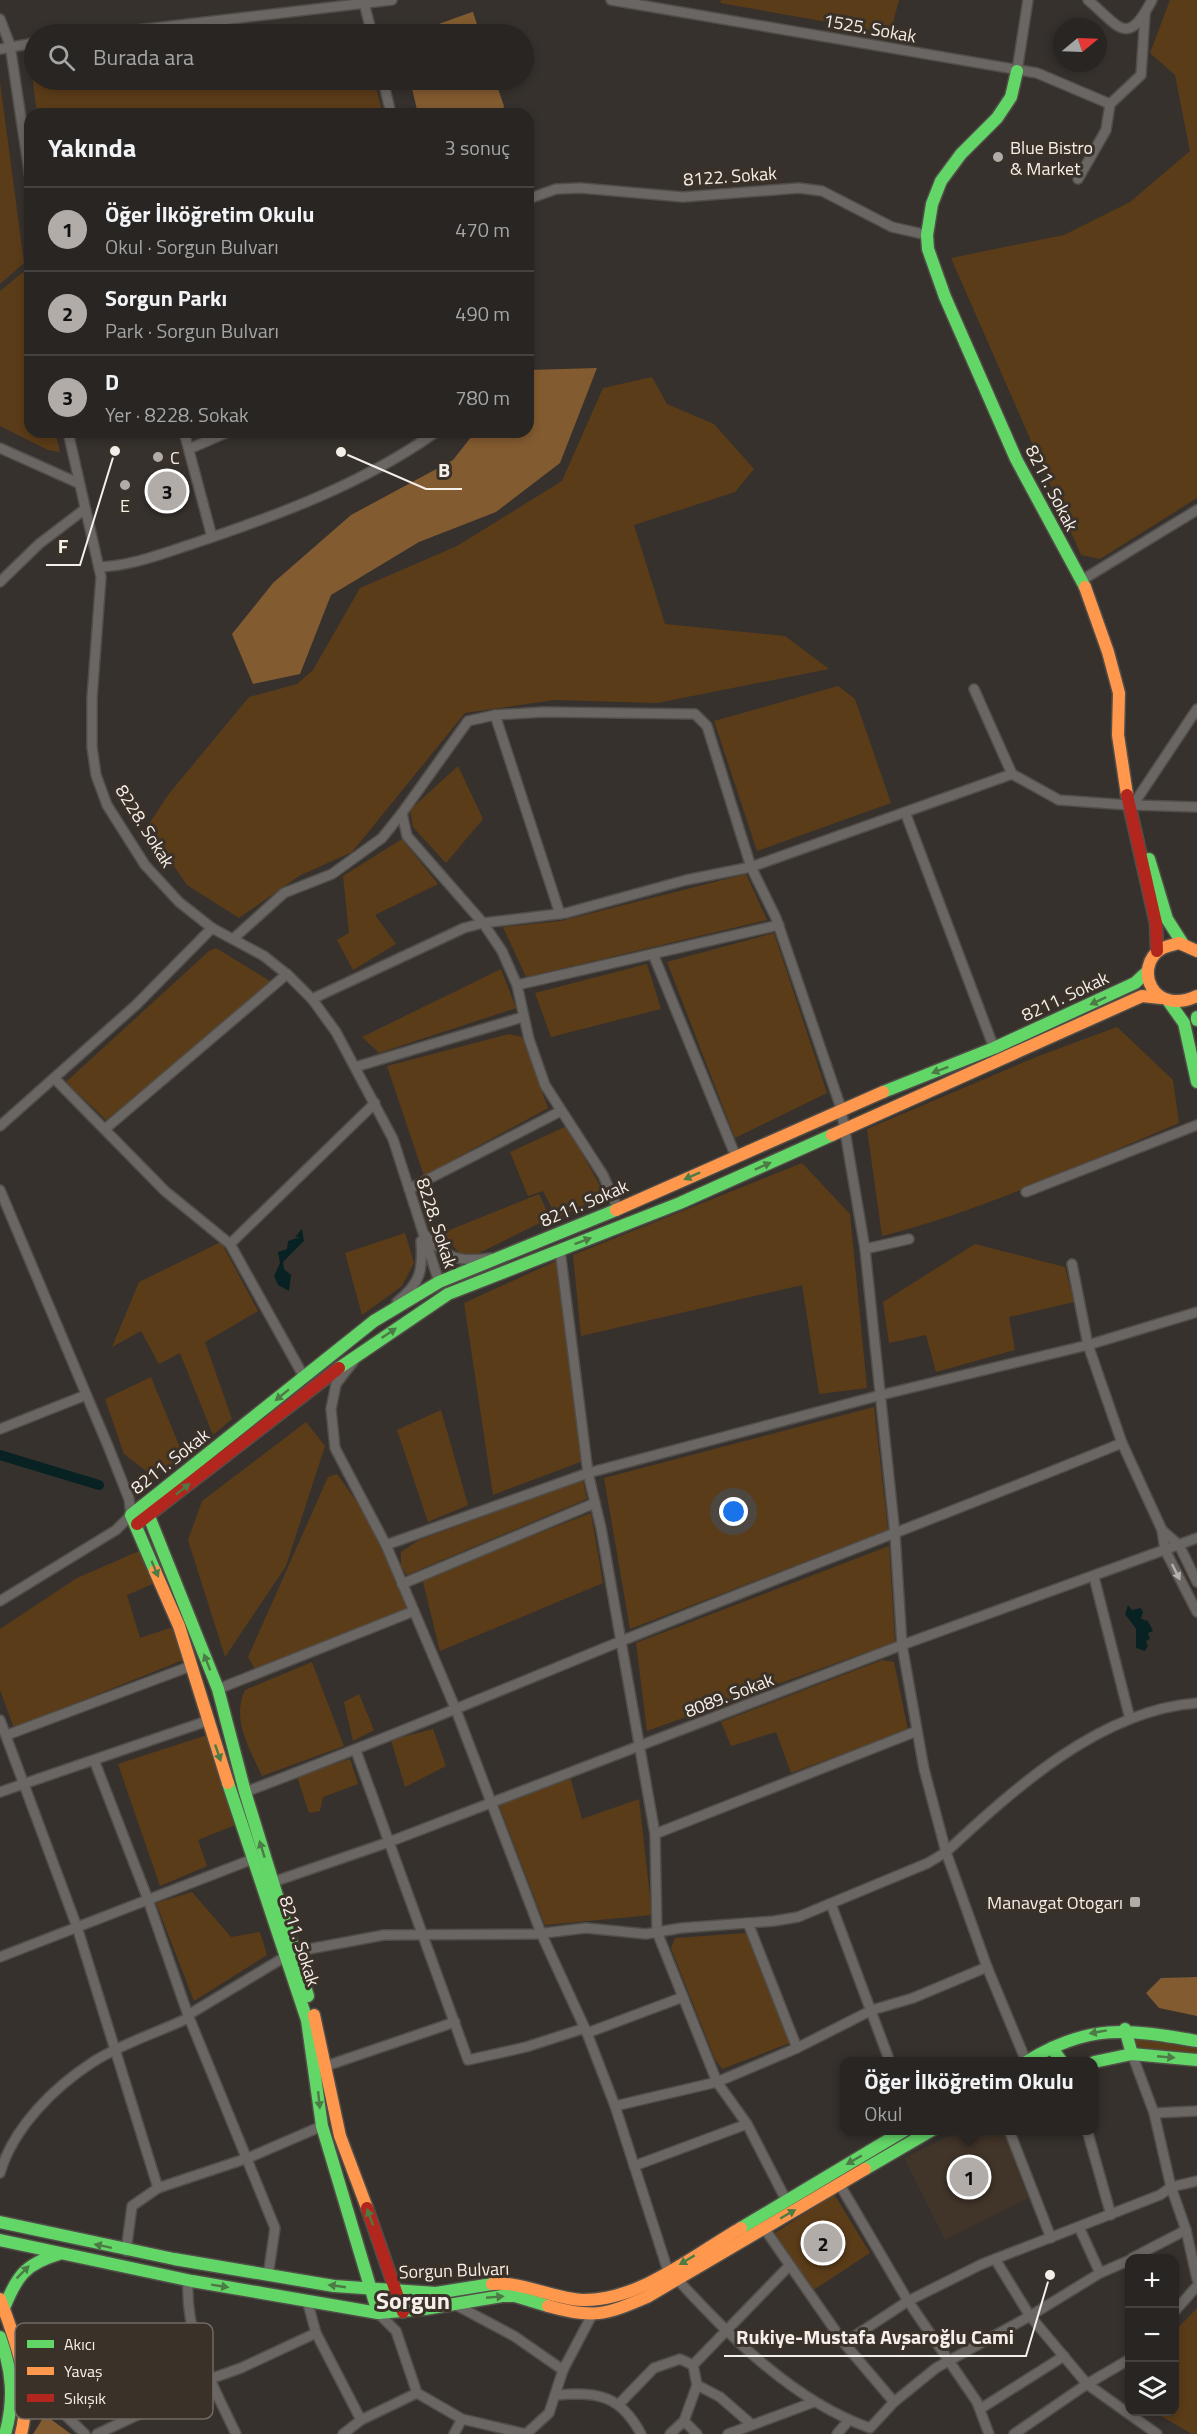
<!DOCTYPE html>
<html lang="tr">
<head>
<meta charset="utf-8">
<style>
  body { margin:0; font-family:"Titillium Web",sans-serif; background:#34312f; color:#f1f3f6 }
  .controls { position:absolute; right:18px; bottom:18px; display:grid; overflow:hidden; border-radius:12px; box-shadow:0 3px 9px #0003 }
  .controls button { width:54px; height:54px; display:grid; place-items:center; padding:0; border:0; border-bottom:2px solid #444240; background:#282522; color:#f1f3f6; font:30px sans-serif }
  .compass { position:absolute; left:1053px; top:18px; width:54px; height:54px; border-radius:50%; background:#282522; box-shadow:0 3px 9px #0003; rotate:71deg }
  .you { position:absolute; left:734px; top:1512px; width:21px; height:21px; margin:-15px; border:4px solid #fff; border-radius:50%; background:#1a73e8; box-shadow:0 0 0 9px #1a73e833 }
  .badge { display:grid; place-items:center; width:39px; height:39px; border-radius:50%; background:#b2aca8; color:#111; font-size:20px; font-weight:700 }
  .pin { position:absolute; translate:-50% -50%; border:3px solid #fff; box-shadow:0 2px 6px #0006 }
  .popup { position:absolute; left:840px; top:2057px; width:258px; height:78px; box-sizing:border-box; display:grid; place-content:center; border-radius:12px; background:#282522; filter:drop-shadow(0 2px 4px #0005); font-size:20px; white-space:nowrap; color:#a5a5a5 }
  .popup b { font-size:22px; color:#f1f3f6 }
  .popup::after { content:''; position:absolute; left:50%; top:100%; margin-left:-12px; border:12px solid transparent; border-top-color:#282522 }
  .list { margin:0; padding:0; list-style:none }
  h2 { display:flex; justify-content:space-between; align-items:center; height:78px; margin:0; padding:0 24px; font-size:26px }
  h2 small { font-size:20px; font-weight:400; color:#a5a5a5 }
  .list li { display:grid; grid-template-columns:39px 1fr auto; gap:18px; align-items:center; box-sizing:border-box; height:84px; padding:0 24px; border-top:2px solid #444240 }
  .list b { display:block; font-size:22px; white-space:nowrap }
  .list p { margin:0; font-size:20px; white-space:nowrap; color:#a5a5a5 }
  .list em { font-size:20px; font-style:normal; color:#a5a5a5 }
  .icon { flex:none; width:33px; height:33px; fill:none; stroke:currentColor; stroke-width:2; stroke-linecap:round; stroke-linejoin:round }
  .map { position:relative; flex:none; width:1197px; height:2434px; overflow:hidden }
  .search { position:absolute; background:#282522; box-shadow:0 3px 9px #0003; left:24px; top:24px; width:510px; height:66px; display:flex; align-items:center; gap:15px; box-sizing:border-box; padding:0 21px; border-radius:33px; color:#a5a5a5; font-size:22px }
  .panel { position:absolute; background:#282522; box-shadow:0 3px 9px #0003; left:24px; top:108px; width:510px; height:330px; border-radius:18px }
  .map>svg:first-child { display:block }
</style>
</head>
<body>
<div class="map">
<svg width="1197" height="2434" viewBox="0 0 1197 2434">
  <rect width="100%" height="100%" fill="#36312d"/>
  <path fill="#413429" d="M959 2131H1006L1033 2196 945 2240 904 2158Z"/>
  <g fill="#5b3c19">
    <path d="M721 0H899L890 33 720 3Z"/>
    <path d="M1170 0H1197V498L1100 559 1081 555 951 258 1064 235 1130 202 1190 151 1175 75 1150 53Z"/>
    <path d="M30 57H34V80H374L383 114H37Z"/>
    <path d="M0 82 24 263 0 284Z"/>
    <path d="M26 270 30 301V432H55L60 452 48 450 0 426V291Z"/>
    <path d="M652 377 667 404 714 424 754 469 735 492 634 525 665 624 785 636 829 669 657 703 554 700 465 713 352 852 299 876 239 918 187 885 147 827 168 795 249 697 297 684 313 670 360 588 457 546 562 481 603 388Z"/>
    <path d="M838 686 855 699 891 803 757 851 714 721Z"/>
    <path d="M458 766 483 819 446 863 413 827 410 810Z"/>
    <path d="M402 839 438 884 375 915 396 944 353 970 337 940 349 933 343 876Z"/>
    <path d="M746 874 767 920 526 977 503 927 561 921Z"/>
    <path d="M774 933 827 1093 735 1138 667 962Z"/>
    <path d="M216 948 273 983 106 1120 66 1082 209 951Z"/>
    <path d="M647 964 661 1009 551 1037 535 993Z"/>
    <path d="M501 969 516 1008 379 1053 362 1037Z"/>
    <path d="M1117 1027 1173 1080 1179 1123C1082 1164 985 1210 882 1236L867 1129 1036 1057Z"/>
    <path d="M509 1034 522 1037 548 1108 424 1176 387 1066Z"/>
    <path d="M567 1126 605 1195 557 1218 543 1191 528 1196 510 1152Z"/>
    <path d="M802 1163 850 1214 867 1388 819 1394 802 1285 581 1336 573 1255Z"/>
    <path d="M539 1194 550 1218 473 1256 461 1255 442 1233Z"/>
    <path d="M405 1233 414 1263 402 1286 362 1315 345 1253Z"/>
    <path d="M221 1242 258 1311 205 1342 232 1419 213 1435 180 1353 159 1364 141 1331 112 1347 139 1282Z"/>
    <path d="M975 1244 1065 1267 1074 1302 1009 1317 1015 1350 936 1372 926 1335 889 1343 883 1302Z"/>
    <path d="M556 1261 583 1461 493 1495 464 1303Z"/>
    <path d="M151 1377 181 1450 178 1461 172 1468 146 1471 124 1454 105 1399Z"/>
    <path d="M874 1407 888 1530 630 1629 604 1478Z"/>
    <path d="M441 1410 468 1505 428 1522 397 1430Z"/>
    <path d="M306 1422 325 1446 286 1566 225 1657 188 1540 202 1501Z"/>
    <path d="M337 1474 371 1522 412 1608 255 1669 248 1657 328 1477Z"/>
    <path d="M583 1480 587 1499 407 1575 401 1566V1552L419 1540Z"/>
    <path d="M591 1513 603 1583 440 1651 422 1578Z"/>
    <path d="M889 1546 895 1642 647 1731 636 1643Z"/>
    <path d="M139 1551 157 1582 127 1595 140 1638 173 1627 183 1660 14 1728 0 1690V1629L77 1578Z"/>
    <path d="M882 1660 894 1662 908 1730 791 1773 776 1732 731 1746 721 1722Z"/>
    <path d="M312 1662 344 1746 262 1776C250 1749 231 1720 245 1690Z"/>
    <path d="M359 1694 374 1730 353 1741 344 1702Z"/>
    <path d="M433 1729 446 1766 405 1787 391 1740Z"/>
    <path d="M207 1735 235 1825 198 1840 207 1866 160 1886 118 1764Z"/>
    <path d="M350 1759 358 1784 323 1797 320 1811 309 1813 297 1776Z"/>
    <path d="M570 1777 582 1819 639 1799 652 1915 545 1925 499 1805Z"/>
    <path d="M192 1892 231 1937 260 1932 267 1955 194 2001 156 1903Z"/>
    <path d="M746 1933 790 2043 722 2069 715 2059 671 1948 675 1938Z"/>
    <path d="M1133 2036 1197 2047V2056L1140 2050Z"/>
    <path d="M834 2194 870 2253 812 2291 775 2233Z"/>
    <path d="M1197 2308V2434H1192L1154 2412H1174L1175 2331Z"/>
  </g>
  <g fill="#835b30">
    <path d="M473 12 480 34H411L472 12Z"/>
    <path d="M410 80H495L504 106 502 114H418Z"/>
    <path d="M597 368 560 463 496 512 419 542 331 595 300 674 253 684 232 634 273 583 351 515 453 460 475 432H528V370Z"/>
    <path d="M1197 1977V2016L1159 2008 1146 1993 1161 1978Z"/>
    <path d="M45 2415 71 2434H33Z"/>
  </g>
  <g fill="#082223">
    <path d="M302 1229 304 1241 283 1262 284 1269 291 1275 289 1291 278 1285 274 1276 280 1263 278 1252 287 1249 288 1241 300 1237H295Z"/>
    <path d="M1128 1605 1132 1610 1141 1608 1143 1612 1141 1619 1148 1621 1153 1631 1148 1633 1150 1639 1146 1641 1148 1646 1145 1651 1136 1648V1629L1125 1614Z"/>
  </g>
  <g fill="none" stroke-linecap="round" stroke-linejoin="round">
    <path stroke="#082223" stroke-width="10" d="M0 1455 99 1485"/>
    <defs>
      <g id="street">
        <path d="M611 0 1037 73 1110 104 1141 75 1145 14"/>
        <path d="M1088 0C1120 27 1127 48 1152 0"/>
        <path d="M364 3 372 34"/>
        <path d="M0 19 10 45 30 178"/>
        <path d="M103 34 392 0"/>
        <path d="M0 49 34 43"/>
        <path d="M1017 71 1028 0"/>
        <path d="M383 80 391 114"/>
        <path d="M1078 179 1106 130 1110 104"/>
        <path d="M528 199 556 189 581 188 683 197 799 188 822 191 892 227 927 235"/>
        <path d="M68 432 101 577 92 698V747L96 775 107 805 145 865 179 902 212 928 264 956 289 976 312 999 336 1032 393 1139 439 1282"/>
        <path d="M184 432 212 537"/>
        <path d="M0 448 78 483"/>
        <path d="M189 449 228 432"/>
        <path d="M99 567C131 566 161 554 192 544 276 516 363 484 436 432"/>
        <path d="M1082 580 1197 510"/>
        <path d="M0 582 39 544 85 509"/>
        <path d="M974 689 1012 774"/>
        <path d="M495 715 468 721 402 813 407 836 483 923 502 951 517 985 529 1039 545 1085 603 1175 618 1209"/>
        <path d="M1133 805 1197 709"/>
        <path d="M1133 805 1197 807"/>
        <path d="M905 812 994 1048"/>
        <path d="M560 914 495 715 543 712 695 714 707 726 751 867 776 918 841 1108 865 1249 895 1535 902 1645 924 1769 946 1852 987 1967 1026 2061"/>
        <path d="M233 939 284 893 332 874 382 838 402 813"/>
        <path d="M653 954 736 1157"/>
        <path d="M517 985 779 925"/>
        <path d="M312 999 464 928 483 923 566 913 686 880 751 867 1012 774 1059 800 1128 805"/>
        <path d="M355 1067 523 1017"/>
        <path d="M54 1078 165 1191 230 1244 304 1377"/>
        <path d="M0 1126 136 1005 212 928"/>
        <path d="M105 1129 287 974"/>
        <path d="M409 1189 561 1111"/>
        <path d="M0 1190 108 1446 129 1499 131 1515 116 1530 0 1601"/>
        <path d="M1026 1192 1197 1125"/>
        <path d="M424 1234C447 1258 457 1263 491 1258"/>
        <path d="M230 1244 375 1103"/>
        <path d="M865 1249 909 1239"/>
        <path d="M560 1250 588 1473 601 1528 655 1834 657 1932 717 2082 747 2124 786 2200"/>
        <path d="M1072 1264 1088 1345 1122 1443 1162 1530 1165 1550 1197 1612"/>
        <path d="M397 1302C421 1283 423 1270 421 1241"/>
        <path d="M353 1362 336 1384 331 1409 335 1448 386 1545 456 1710 541 1933 587 2033 615 2106 668 2271"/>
        <path d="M0 1429 86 1395"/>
        <path d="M1162 1530 1179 1545 1197 1582"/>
        <path d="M386 1545 588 1473 881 1395 1088 1345 1197 1312"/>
        <path d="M1094 1577 1130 1719"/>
        <path d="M402 1584 595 1503"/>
        <path d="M218 1689 414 1611"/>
        <path d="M0 1720 77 1927 158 2188"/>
        <path d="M7 1735 191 1666"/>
        <path d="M356 1751 468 2060 526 2047 585 2028"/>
        <path d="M94 1760 147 1897 188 2015 275 2228 268 2276"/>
        <path d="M0 1792 207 1721"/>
        <path d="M245 1792C371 1745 494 1693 619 1642 786 1574 955 1511 1122 1443"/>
        <path d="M655 1834 917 1731"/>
        <path d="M273 1882 389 1842 902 1645 1197 1538"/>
        <path d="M831 1904 890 2062"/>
        <path d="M748 1923 797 2048"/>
        <path d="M0 1957 253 1859"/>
        <path d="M587 2033 683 1997"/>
        <path d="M1132 2054 1154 2113 1171 2187 1186 2230 1197 2279"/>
        <path d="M326 2066 455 2022"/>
        <path d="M615 2106 717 2082 797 2048 872 2010 913 1998 987 1967"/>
        <path d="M1154 2113 1197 2111"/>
        <path d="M1009 2130 1051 2238"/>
        <path d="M1087 2130 1111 2215"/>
        <path d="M634 2166 747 2124"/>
        <path d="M0 2173C13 2128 54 2087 93 2062 121 2044 156 2033 186 2019L188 2015 293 1952 384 1935 536 1934 586 1928 646 1934 681 1928 774 1921 798 1917 928 1863 946 1852C1014 1789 1100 1710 1197 1703"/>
        <path d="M840 2185 908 2301 977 2402 989 2434"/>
        <path d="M1079 2227 1100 2273"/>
        <path d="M764 2228 844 2343 894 2402"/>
        <path d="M126 2251 132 2206 158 2188 248 2158 322 2126"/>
        <path d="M1132 2258 1186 2230"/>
        <path d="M995 2259 1030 2316 1087 2384 1157 2434"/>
        <path d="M188 2280C185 2338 212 2383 236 2434"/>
        <path d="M678 2280C730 2337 795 2402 870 2428L894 2402 936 2368 1030 2316 1100 2273 1130 2260"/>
        <path d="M307 2300 316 2333 361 2420"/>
        <path d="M1174 2312 1197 2286"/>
        <path d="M378 2313 396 2331 417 2393 462 2419 526 2434 549 2413 563 2370 514 2336 454 2304"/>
        <path d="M844 2343 908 2301 982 2264 1160 2195 1171 2187 1197 2181"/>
        <path d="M23 2364 62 2412 85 2434"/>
        <path d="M693 2365 789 2266"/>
        <path d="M563 2370 592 2315"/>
        <path d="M697 2385 720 2397 751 2424"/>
        <path d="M557 2395C598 2391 621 2396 641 2434"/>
        <path d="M619 2404 654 2368 680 2359 693 2365 697 2385 684 2421 670 2434"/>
        <path d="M980 2409 1064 2356"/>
        <path d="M684 2421 697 2434"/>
        <path d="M97 2434 144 2412 179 2390 241 2368 316 2333"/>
        <path d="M343 2434 361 2420 417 2393"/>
        <path d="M454 2434 462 2419"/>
        <path d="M728 2434 814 2402"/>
        <path d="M837 2434 849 2420"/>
        <path d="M1014 2434 1087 2384 1130 2359"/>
      </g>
      <g id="fast">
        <path d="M1017 71 1011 97 997 118 961 154 941 181 932 204 927 235 928 249 945 297 1016 459 1085 587"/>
        <path d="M1149 859 1167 919 1183 944"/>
        <path d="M1169 1002 1184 1023 1197 1082"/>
        <path d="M1197 1017V1020"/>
        <path d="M883 1092 994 1048 1135 983 1148 971"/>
        <path d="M339 1368 448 1294 680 1203 832 1135"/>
        <path d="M146 1509 218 1689 245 1792 308 1996"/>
        <path d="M155 1571 131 1515 374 1321 439 1282 616 1210"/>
        <path d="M228 1783 307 2020 322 2126 378 2313"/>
        <path d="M1125 2029 1132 2054"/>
        <path d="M1052 2048 1062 2062"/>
        <path d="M1026 2062C1089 2023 1127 2029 1197 2041"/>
        <path d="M1094 2062 1132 2054 1197 2060"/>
        <path d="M865 2169 932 2130"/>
        <path d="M0 2222 174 2259 334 2286 436 2293 492 2284"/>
        <path d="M741 2228 905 2130"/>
        <path d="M0 2240 192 2281 378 2313 425 2309 502 2296H515L548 2306"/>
        <path d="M4 2308C17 2276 25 2264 59 2254"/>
        <path d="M0 2337C12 2370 15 2400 5 2434"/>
      </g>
      <g id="slow">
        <path d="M1085 587 1108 652 1119 693 1118 735 1127 795"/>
        <path d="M1197 951 1179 943C1173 945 1166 946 1161 949 1133 967 1152 1017 1197 996"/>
        <path d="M832 1135 1142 996 1161 998"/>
        <path d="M616 1210 883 1092"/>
        <path d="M155 1571 179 1626 228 1783"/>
        <path d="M314 2015 340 2136 367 2208"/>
        <path d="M492 2284C524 2281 552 2299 583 2300 639 2301 694 2255 741 2228"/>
        <path d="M0 2299C17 2343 33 2387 21 2434"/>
        <path d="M548 2306C593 2319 605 2315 647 2297L865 2169"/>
      </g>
      <g id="jam">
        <path d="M1127 795 1156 923 1157 951"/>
        <path d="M137 1524 339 1368"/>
        <path d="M367 2208 403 2312"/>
      </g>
    </defs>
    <use href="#street" stroke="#514d48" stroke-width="12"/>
    <use href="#fast" stroke="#514d48" stroke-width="15"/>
    <use href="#slow" stroke="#514d48" stroke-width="15"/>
    <use href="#jam" stroke="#514d48" stroke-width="15"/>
    <use href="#street" stroke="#6a6663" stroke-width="9"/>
    <use href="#fast" stroke="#63d668" stroke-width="12"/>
    <use href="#slow" stroke="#ff974d" stroke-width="12"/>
    <use href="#jam" stroke="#b3261e" stroke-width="12"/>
  </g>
  <defs><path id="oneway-solid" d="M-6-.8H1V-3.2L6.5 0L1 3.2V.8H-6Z" transform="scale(1.5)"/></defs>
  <g fill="#4c7b45">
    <use href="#oneway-solid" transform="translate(1098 1001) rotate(155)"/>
    <use href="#oneway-solid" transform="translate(940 1070) rotate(159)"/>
    <use href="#oneway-solid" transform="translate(763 1166) rotate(-24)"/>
    <use href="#oneway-solid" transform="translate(692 1176) rotate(156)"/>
    <use href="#oneway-solid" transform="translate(583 1241) rotate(-21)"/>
    <use href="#oneway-solid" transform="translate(389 1333) rotate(-34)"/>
    <use href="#oneway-solid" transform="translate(282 1395) rotate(141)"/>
    <use href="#oneway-solid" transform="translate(183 1489) rotate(-38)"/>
    <use href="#oneway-solid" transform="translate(155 1569) rotate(67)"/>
    <use href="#oneway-solid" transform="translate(207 1662) rotate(-111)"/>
    <use href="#oneway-solid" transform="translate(218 1753) rotate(71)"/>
    <use href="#oneway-solid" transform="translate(262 1849) rotate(-107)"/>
    <use href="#oneway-solid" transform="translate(1098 2032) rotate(170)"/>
    <use href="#oneway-solid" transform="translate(1166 2057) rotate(5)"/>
    <use href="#oneway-solid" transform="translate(319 2100) rotate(84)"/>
    <use href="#oneway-solid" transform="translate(854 2160) rotate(150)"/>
    <use href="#oneway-solid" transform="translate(788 2214) rotate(-30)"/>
    <use href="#oneway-solid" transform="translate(370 2217) rotate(-110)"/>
    <use href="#oneway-solid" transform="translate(103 2246) rotate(-168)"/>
    <use href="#oneway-solid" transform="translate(687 2260) rotate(149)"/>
    <use href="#oneway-solid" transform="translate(23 2272) rotate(-45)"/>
    <use href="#oneway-solid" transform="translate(220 2286) rotate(9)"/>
    <use href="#oneway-solid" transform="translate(337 2286) rotate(-172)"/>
    <use href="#oneway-solid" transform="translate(495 2297) rotate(-5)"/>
  </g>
  <use fill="#b6b1ad" href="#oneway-solid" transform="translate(1176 1572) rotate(63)"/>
  <g fill="#b2aca8" stroke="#3a3129" stroke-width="2">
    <circle cx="998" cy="157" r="6"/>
    <circle cx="158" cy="457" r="6"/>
    <circle cx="125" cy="485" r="6"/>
    <rect x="1129" y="1896" width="12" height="12" rx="3"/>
  </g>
  <g text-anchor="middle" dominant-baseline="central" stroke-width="6" stroke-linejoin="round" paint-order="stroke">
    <g font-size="18" fill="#f5efea" stroke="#3a3129">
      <text transform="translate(870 28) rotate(10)">1525. Sokak</text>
      <text transform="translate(730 176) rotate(-4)">8122. Sokak</text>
      <text transform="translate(1052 488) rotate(63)">8211. Sokak</text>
      <text transform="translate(145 826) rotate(58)">8228. Sokak</text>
      <text transform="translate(1065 996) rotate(-25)">8211. Sokak</text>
      <text transform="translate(584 1203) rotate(-23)">8211. Sokak</text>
      <text transform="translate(437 1223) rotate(72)">8228. Sokak</text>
      <text transform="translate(170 1461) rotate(-38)">8211. Sokak</text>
      <text transform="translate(729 1695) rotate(-21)">8089. Sokak</text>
      <text transform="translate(300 1941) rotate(72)">8211. Sokak</text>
      <text transform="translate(454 2270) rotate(-2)">Sorgun Bulvarı</text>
    </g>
    <g font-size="18" fill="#f5efea" stroke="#3a3129" text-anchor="start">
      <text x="1010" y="147">Blue Bistro<tspan x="1010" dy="21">&amp; Market</tspan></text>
      <text x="170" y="457">C</text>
      <text x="125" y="505" text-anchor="middle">E</text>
      <text x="1123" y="1902" text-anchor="end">Manavgat Otogarı</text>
    </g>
    <g font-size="24" font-weight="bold" fill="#f5efea" stroke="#3a3129">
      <text x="413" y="2300">Sorgun</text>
    </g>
  </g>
  <rect x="15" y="2323" width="198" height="96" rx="9" fill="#3a3129" stroke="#726a63" stroke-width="1.5"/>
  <rect x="27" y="2340" width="27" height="8" fill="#63d668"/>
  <rect x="27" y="2367" width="27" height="8" fill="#ff974d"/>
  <rect x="27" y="2394" width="27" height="8" fill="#b3261e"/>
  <g font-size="16" fill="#f5efea">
    <text x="64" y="2350">Akıcı</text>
    <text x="64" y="2377">Yavaş</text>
    <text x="64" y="2404">Sıkışık</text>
  </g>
  <path fill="none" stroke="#f5efea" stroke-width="2" d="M341 452L426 489H462M115 451L80 565H46M1050 2275L1026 2356H724"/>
  <g fill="#f5efea" stroke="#3a3129" stroke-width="2">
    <circle cx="341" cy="452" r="6"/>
    <circle cx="115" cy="451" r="6"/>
    <circle cx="1050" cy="2275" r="6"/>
  </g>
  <g font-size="20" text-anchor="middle" font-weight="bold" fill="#f5efea" stroke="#3a3129" stroke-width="6" stroke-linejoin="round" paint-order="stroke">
    <text x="444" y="477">B</text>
    <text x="63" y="553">F</text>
    <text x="875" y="2344">Rukiye-Mustafa Avşaroğlu Cami</text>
  </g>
</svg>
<div class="controls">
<button>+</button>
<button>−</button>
<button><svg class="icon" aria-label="layers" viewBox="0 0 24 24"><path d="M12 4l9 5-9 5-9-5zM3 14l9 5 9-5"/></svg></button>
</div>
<svg class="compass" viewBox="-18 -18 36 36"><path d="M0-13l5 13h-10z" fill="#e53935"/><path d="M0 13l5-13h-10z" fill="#a5a5a5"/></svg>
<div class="you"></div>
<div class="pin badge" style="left:969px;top:2177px">1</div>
<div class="popup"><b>Öğer İlköğretim Okulu</b>Okul</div>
<div class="pin badge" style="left:823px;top:2243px">2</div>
<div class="pin badge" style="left:167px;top:491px">3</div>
<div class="search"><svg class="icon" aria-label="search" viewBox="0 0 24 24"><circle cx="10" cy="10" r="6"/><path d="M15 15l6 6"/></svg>Burada ara</div>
<section class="panel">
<h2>Yakında<small>3 sonuç</small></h2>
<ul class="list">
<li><span class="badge">1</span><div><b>Öğer İlköğretim Okulu</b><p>Okul · Sorgun Bulvarı</p></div><em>470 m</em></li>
<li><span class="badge">2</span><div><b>Sorgun Parkı</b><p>Park · Sorgun Bulvarı</p></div><em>490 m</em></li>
<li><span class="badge">3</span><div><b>D</b><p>Yer · 8228. Sokak</p></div><em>780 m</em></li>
</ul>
</section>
</div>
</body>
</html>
